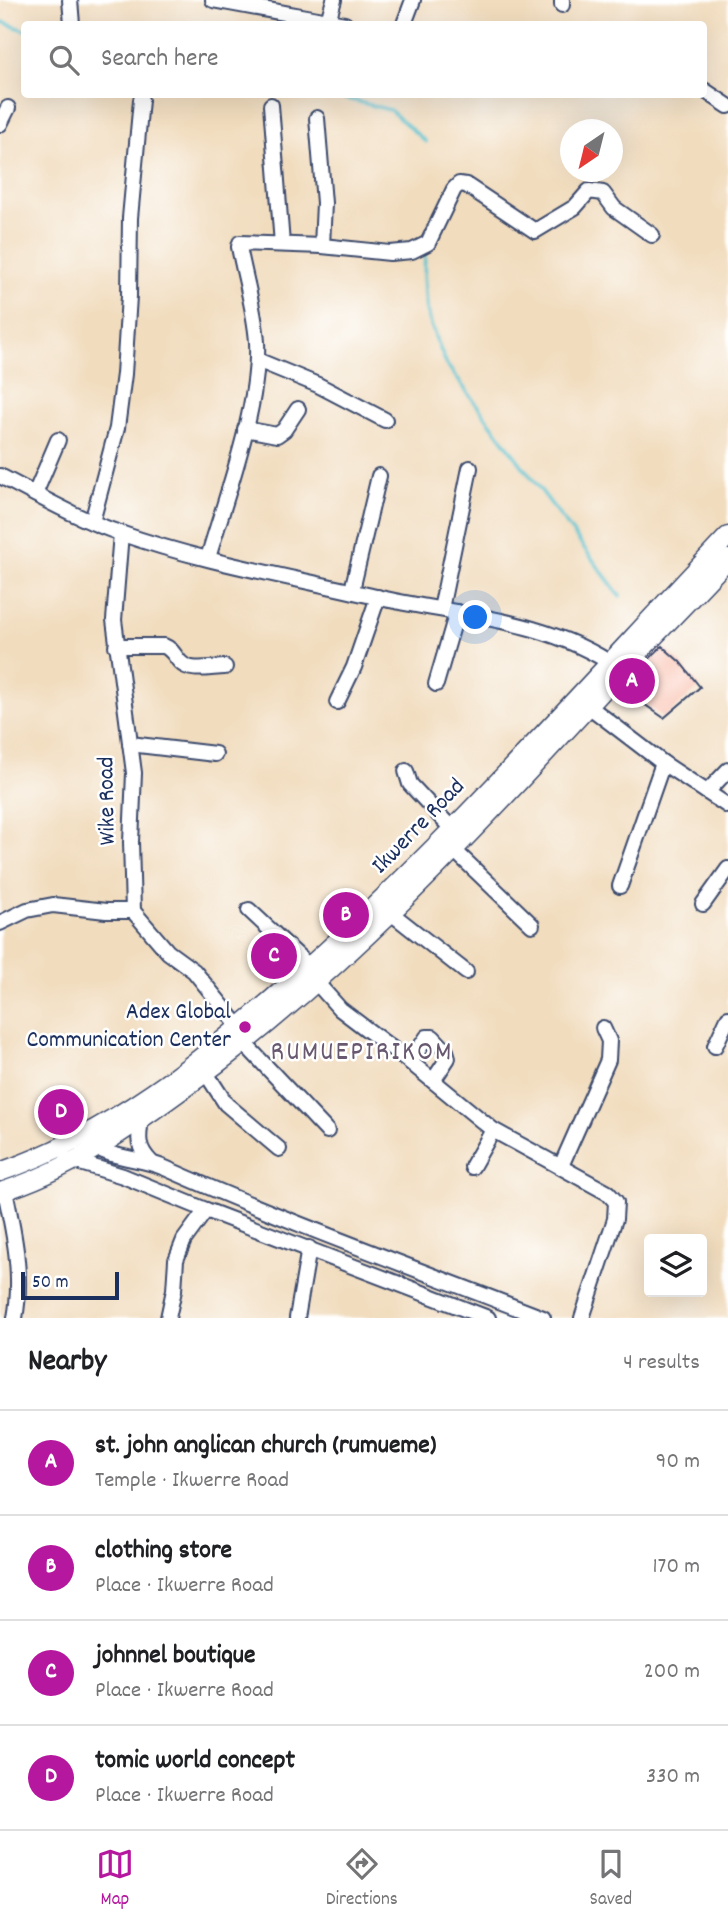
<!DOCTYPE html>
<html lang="en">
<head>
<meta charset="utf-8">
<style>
  body { margin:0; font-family:Dekko,sans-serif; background:#f6f6f6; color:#202124 }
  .controls { position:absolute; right:21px; bottom:21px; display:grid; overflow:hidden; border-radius:7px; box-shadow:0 7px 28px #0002 }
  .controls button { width:63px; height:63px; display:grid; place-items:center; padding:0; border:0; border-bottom:2px solid #e0e0e0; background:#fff; color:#202124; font:35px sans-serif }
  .compass { position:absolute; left:560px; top:119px; width:63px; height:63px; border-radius:50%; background:#fff; box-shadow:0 7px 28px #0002; rotate:215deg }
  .scale { position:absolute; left:21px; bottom:18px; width:98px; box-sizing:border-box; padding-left:7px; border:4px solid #1b2f5e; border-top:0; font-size:19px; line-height:24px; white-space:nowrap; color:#1b2f5e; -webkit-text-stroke:5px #fff; paint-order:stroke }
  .you { position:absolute; left:476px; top:618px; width:24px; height:24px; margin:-18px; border:5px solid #fff; border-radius:50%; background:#1a73e8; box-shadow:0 0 0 10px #1a73e833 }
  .badge { display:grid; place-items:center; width:46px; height:46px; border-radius:50%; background:#b5179e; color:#fff; font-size:23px; font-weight:700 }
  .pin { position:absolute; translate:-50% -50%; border:4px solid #fff; box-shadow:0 2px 7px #0006 }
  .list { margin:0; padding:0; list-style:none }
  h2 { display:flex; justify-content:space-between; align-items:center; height:91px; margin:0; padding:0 28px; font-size:30px }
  h2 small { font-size:23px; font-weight:400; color:#757577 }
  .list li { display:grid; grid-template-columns:46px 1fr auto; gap:21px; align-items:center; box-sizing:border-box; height:105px; padding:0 28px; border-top:2px solid #e0e0e0 }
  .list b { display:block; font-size:26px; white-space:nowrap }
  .list p { margin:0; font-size:23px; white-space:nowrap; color:#757577 }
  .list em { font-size:23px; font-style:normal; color:#757577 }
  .icon { flex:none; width:38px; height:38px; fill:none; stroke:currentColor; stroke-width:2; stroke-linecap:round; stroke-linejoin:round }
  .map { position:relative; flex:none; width:728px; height:1318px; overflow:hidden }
  .search { position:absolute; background:#fff; box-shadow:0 7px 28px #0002; left:21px; right:21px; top:21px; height:77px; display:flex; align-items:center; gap:18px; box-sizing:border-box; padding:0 24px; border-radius:7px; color:#757577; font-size:26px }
  .sheet { height:511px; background:#fff }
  nav { display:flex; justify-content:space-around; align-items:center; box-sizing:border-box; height:98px; border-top:2px solid #e0e0e0; background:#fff; font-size:19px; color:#757577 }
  nav a { display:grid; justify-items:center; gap:4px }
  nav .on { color:#b5179e }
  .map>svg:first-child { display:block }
</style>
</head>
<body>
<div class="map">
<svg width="728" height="1318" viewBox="0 0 728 1318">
  <rect width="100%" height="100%" fill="#fff"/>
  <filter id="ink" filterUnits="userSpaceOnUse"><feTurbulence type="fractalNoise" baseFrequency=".0143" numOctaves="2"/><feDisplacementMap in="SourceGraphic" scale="14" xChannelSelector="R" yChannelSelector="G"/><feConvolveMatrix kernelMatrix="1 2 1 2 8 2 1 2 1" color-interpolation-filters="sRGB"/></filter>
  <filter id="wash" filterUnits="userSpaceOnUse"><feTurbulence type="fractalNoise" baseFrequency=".00686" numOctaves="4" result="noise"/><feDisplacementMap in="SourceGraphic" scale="28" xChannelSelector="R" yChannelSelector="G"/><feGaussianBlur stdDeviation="1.57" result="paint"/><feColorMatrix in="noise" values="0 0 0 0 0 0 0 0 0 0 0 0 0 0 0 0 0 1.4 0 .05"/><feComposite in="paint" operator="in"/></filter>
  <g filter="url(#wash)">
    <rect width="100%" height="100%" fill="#f1dcbd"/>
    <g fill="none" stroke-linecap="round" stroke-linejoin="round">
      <g stroke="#54c0cd" stroke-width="3.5">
        <path d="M0 21 24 30"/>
        <path d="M328 94 390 110 426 142"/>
        <path d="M425 254C422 304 427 320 447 365L620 596"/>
      </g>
    </g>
    <g id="blocks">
      <path fill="#f8a890" d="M662 646 680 662 700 687 664 718 621 688Z"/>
    </g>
  </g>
  <g filter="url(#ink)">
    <use href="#blocks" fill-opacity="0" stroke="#3b496c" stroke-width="2"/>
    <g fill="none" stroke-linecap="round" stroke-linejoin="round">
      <defs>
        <g id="minor">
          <path d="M70 0 72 24"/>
          <path d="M213 0 345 24"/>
          <path d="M562 5V0"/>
          <path d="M328 21 334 0"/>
          <path d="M404 24 413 0"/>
          <path d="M704 90 728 106"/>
          <path d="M271 105 282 244"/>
          <path d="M317 118 324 203 322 246"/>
          <path d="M0 124 8 108"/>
          <path d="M257 360 318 385 385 420"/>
          <path d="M245 429 277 435 284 430 298 409"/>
          <path d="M0 476C39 496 78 519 120 533 202 562 291 577 376 597 459 616 546 618 618 668"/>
          <path d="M35 494 58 440"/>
          <path d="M92 522 117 428 124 374 129 296 130 218 141 100"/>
          <path d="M121 533 114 620 134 773 131 842 133 911 168 952 194 971 240 1028"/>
          <path d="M208 558C226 496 260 406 257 342 255 311 245 278 239 247L240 243 322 246 390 253 412 251 428 243 454 189 459 184 466 185 535 231 575 207 589 191 603 193 614 208 652 235"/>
          <path d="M352 590 379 476"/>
          <path d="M441 609 470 468"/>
          <path d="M116 646H164C172 649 174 655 180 662 190 673 211 667 225 667"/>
          <path d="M436 684 457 612"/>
          <path d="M582 701 663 763 728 806"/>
          <path d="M337 702 354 667 378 597"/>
          <path d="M130 744 215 754"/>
          <path d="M406 771 410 784 452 829"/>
          <path d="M707 792 728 770"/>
          <path d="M454 850 532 925"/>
          <path d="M620 886 663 763"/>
          <path d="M703 904 728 869"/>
          <path d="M249 910 310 967"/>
          <path d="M391 913 466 972"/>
          <path d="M0 923 27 910 53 905 106 911H133"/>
          <path d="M316 982 340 1009 410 1062 493 1130 608 1193 616 1202 615 1219 582 1318"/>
          <path d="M245 1044 327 1131"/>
          <path d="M715 1046 728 1018"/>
          <path d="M410 1062 427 1037H433L446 1051 448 1058 433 1081"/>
          <path d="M206 1073 226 1104 279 1149"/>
          <path d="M141 1120C138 1138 137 1148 151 1162"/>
          <path d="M90 1144C114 1160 140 1157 165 1168 289 1223 417 1269 543 1318"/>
          <path d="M67 1159 123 1176 206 1210 488 1318"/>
          <path d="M561 1166 608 1060 609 1041 603 1028"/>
          <path d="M472 1167 493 1130"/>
          <path d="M5 1191C14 1233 23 1275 15 1318"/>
          <path d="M168 1318 174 1290 176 1260 184 1240 206 1210"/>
          <path d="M297 1318 309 1248"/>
        </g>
        <g id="major">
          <path d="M0 1172C109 1135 201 1061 287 986 445 848 584 688 728 536"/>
          <path d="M0 1192C66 1172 124 1132 179 1092 346 973 484 820 622 670 657 633 693 597 728 559"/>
        </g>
      </defs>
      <use href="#minor" stroke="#3b496c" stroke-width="18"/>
      <use href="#major" stroke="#3b496c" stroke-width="21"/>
      <use href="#minor" stroke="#fff" stroke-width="14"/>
      <use href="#major" stroke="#fff" stroke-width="18"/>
    </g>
  </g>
  <circle fill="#b5179e" stroke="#fff" stroke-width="2.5" cx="245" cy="1027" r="7"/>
  <g text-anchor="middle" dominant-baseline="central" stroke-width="5" stroke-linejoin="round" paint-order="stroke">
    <g font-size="24" fill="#1b2f5e" stroke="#fff">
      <text transform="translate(108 801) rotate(-91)">Wike Road</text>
      <text transform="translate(419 827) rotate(-46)">Ikwerre Road</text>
    </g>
    <g font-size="24" fill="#1b2f5e" stroke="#fff" text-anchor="end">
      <text x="231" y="1013">Adex Global<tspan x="231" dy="28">Communication Center</tspan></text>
    </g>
    <g font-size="28" letter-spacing="2" fill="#685970" stroke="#fff">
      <text x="362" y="1054">RUMUEPIRIKOM</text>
    </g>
  </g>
</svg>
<div class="controls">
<button><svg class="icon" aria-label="layers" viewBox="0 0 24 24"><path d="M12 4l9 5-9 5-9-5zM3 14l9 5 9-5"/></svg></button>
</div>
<svg class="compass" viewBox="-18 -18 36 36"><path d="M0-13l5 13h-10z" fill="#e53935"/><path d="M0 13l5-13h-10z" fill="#757577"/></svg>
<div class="scale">50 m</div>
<div class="you"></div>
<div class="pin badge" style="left:632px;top:681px">A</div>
<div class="pin badge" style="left:346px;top:915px">B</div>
<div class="pin badge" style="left:274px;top:956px">C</div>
<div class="pin badge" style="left:61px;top:1112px">D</div>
<div class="search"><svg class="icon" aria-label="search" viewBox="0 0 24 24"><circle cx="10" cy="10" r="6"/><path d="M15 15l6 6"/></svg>Search here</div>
</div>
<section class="sheet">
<h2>Nearby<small>4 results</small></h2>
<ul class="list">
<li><span class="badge">A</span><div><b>st. john anglican church (rumueme)</b><p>Temple · Ikwerre Road</p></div><em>90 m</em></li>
<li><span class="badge">B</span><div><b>clothing store</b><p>Place · Ikwerre Road</p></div><em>170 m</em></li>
<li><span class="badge">C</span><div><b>johnnel boutique</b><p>Place · Ikwerre Road</p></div><em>200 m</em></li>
<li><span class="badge">D</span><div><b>tomic world concept</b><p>Place · Ikwerre Road</p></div><em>330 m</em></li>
</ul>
</section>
<nav>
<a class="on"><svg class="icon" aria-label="map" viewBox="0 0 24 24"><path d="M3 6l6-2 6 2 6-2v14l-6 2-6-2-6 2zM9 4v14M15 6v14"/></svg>Map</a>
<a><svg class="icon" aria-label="directions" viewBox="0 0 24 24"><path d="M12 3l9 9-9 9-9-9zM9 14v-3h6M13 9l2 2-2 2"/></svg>Directions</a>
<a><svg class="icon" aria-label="saved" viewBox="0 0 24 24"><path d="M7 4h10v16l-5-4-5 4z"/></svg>Saved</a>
</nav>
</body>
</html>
